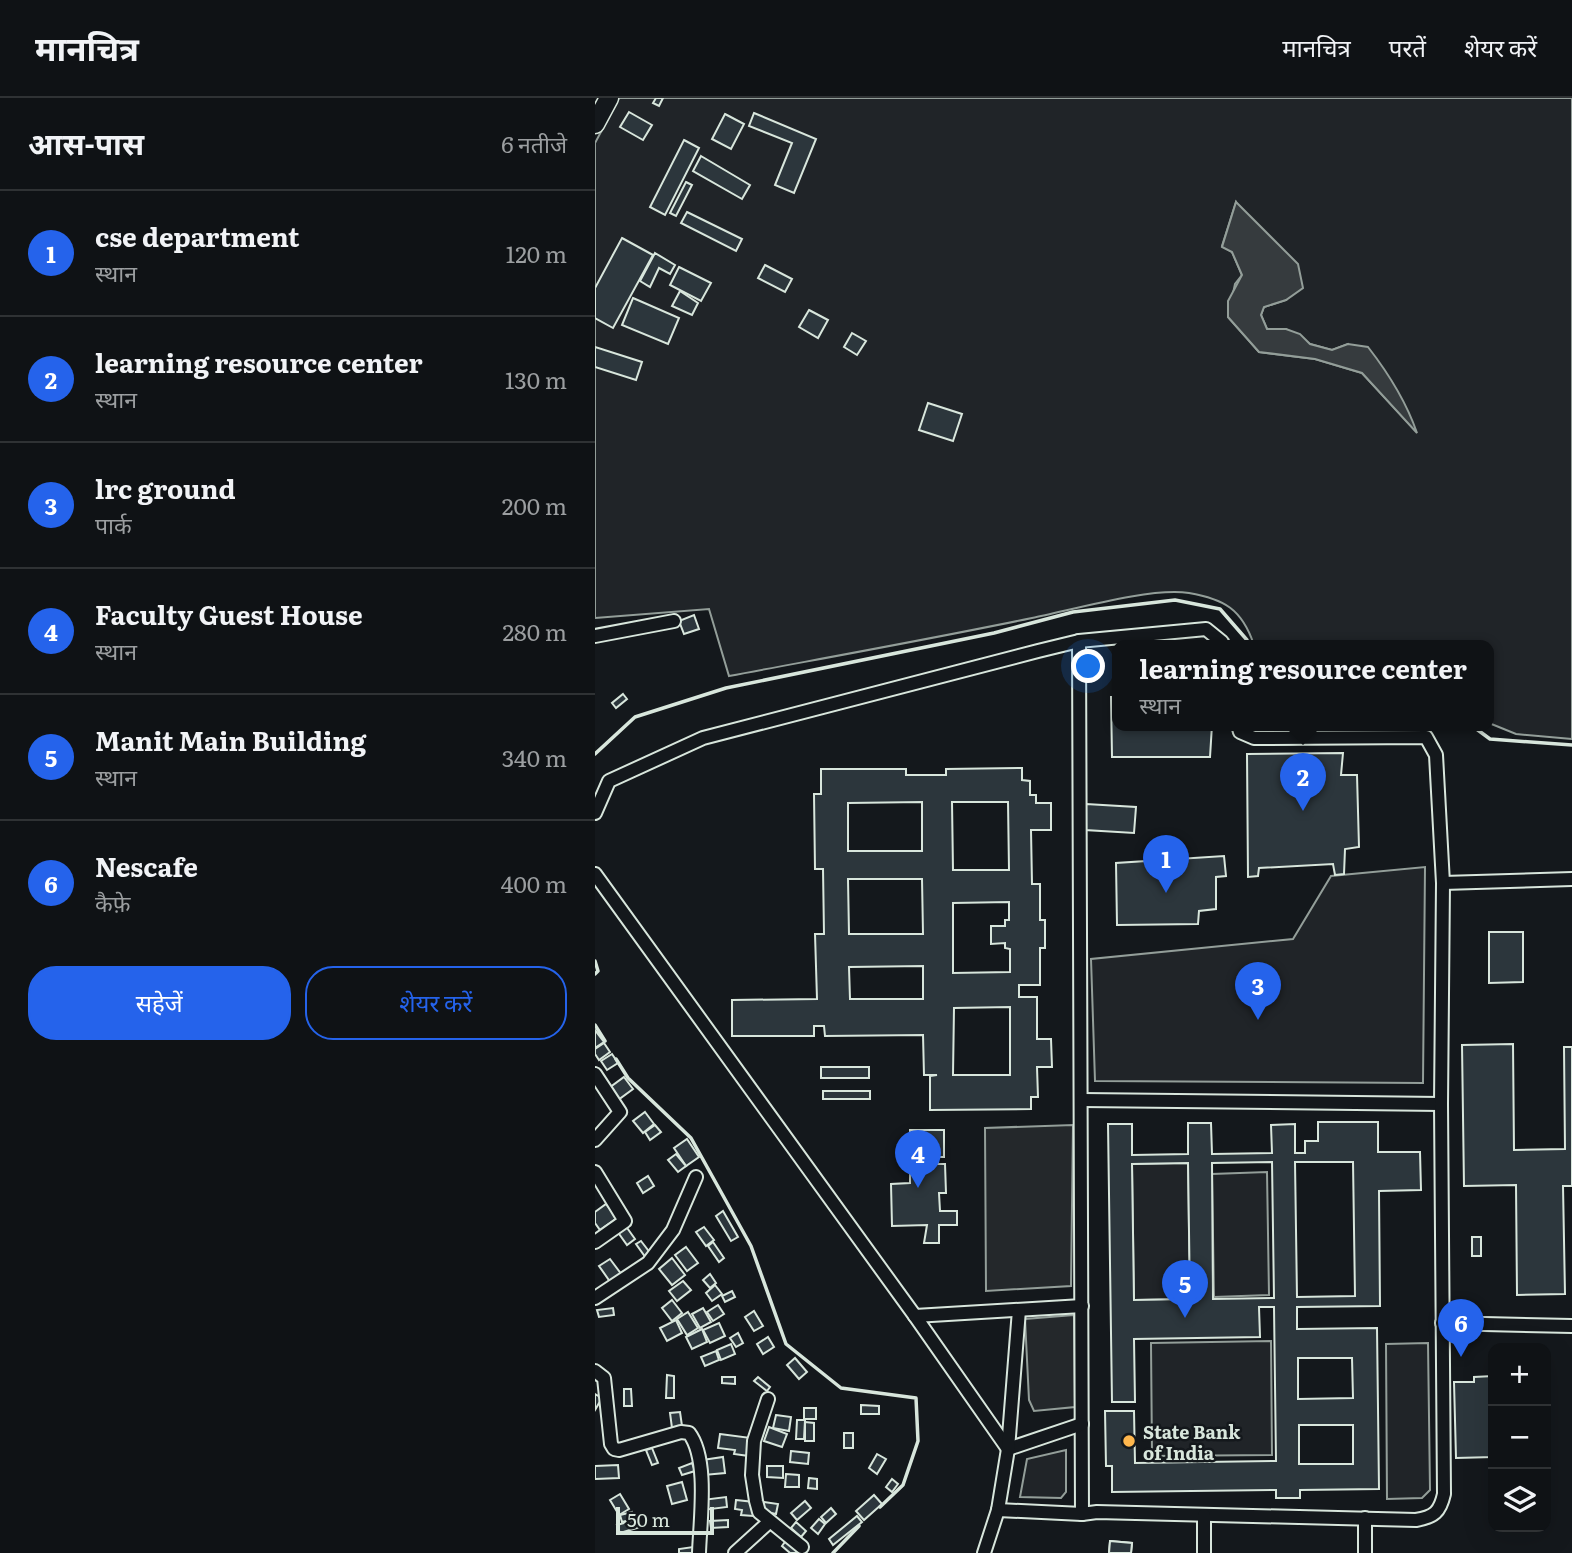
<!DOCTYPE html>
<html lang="hi">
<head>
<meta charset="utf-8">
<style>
  body { margin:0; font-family:Literata,"Noto Sans Devanagari",serif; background:#1d2022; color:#f1f3f6 }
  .controls { position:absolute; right:21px; bottom:21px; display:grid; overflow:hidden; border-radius:14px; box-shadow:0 7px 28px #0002 }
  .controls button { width:63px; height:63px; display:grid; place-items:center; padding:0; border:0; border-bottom:2px solid #2f3234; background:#0f1215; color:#f1f3f6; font:35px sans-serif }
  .scale { position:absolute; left:21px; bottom:18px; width:98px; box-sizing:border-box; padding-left:7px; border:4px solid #d8e6dc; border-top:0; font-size:19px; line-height:24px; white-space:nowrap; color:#d8e6dc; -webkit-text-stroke:5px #14181c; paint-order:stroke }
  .you { position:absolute; left:494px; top:569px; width:24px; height:24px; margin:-18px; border:5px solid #fff; border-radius:50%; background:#1a73e8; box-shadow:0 0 0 10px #1a73e833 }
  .badge { display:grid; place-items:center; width:46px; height:46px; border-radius:50%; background:#2563eb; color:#fff; font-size:23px; font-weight:700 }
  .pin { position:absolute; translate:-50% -58px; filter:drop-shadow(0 2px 4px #0008) }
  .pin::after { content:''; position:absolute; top:37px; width:24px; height:21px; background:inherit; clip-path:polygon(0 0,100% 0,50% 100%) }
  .popup { position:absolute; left:517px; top:542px; width:382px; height:91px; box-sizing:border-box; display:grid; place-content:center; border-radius:14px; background:#0f1215; filter:drop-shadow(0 2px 5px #0005); font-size:23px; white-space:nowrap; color:#9b9ea0 }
  .popup b { font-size:26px; color:#f1f3f6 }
  .popup::after { content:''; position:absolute; left:50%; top:100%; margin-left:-14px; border:14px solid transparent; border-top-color:#0f1215 }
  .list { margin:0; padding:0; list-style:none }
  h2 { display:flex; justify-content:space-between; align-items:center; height:91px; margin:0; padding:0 28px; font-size:30px }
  h2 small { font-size:23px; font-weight:400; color:#9b9ea0 }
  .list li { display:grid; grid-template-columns:46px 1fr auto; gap:21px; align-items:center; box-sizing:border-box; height:126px; padding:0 28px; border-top:2px solid #2f3234 }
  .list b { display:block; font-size:26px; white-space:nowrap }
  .list p { margin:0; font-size:23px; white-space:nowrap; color:#9b9ea0 }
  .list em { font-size:23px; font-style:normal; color:#9b9ea0 }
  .actions { display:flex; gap:14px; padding:21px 28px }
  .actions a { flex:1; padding:16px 0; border:2px solid #2563eb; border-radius:28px; text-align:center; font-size:24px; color:#2563eb }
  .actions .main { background:#2563eb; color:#fff }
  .icon { flex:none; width:38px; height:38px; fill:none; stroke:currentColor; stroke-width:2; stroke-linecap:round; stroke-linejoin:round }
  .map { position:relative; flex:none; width:977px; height:1455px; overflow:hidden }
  header { display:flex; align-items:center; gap:42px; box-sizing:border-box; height:98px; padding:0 35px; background:#0f1215; border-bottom:2px solid #2f3234 }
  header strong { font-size:33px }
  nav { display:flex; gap:38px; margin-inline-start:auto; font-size:24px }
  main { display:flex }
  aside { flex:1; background:#0f1215 }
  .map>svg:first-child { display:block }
</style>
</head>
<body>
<header>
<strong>मानचित्र</strong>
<nav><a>मानचित्र</a><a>परतें</a><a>शेयर करें</a></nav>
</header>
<main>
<aside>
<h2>आस-पास<small>6 नतीजे</small></h2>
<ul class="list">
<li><span class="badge">1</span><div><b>cse department</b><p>स्थान</p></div><em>120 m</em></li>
<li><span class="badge">2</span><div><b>learning resource center</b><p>स्थान</p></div><em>130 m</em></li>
<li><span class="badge">3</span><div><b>lrc ground</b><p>पार्क</p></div><em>200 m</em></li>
<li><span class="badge">4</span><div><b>Faculty Guest House</b><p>स्थान</p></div><em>280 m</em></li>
<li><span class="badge">5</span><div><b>Manit Main Building</b><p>स्थान</p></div><em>340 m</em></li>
<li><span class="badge">6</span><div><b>Nescafe</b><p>कैफ़े</p></div><em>400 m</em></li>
</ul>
<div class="actions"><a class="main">सहेजें</a><a>शेयर करें</a></div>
</aside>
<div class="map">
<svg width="977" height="1455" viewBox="0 0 977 1455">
  <rect width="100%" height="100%" fill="#14181c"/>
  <g fill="#202428" stroke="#939e99" stroke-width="2" fill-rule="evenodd">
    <path d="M24 0H977V641L921 636 894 625V547H659C647 511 629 501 594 495 555 489 477 512 437 520 336 541 235 559 134 578L114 511 0 520V45ZM641 104 691 202 669 209 666 217 672 231H691L715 246 737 252 753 246 821 333 767 275 720 261 664 254 633 219 640 186 647 177 637 154 627 148Z"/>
    <path d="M830 769 828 985 500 983 496 861 698 841 736 778Z"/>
    <path d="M593 1065 595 1201 539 1202 537 1066Z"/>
    <path d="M672 1074 674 1197 619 1199 617 1076Z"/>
    <path d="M676 1243 677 1357 557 1358 556 1245Z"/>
    <path d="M833 1245 835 1392 827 1400 792 1401 791 1246Z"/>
    <path d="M471 1352V1394L466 1400 425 1399 432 1361Z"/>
  </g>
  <g fill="#24282b" stroke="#939e99" stroke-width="2">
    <path d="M478 1027 476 1188 391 1193 390 1030Z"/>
    <path d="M479 1217 480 1309 439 1313 434 1302 430 1221Z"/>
  </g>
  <path fill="#363b3e" stroke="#939e99" stroke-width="2" d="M641 104 703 166 708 190 691 202 669 209 666 217 672 231H691L705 236 715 246 737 252 753 246 773 249C794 276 811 303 822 335L767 275 720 261 664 254 633 219V203L647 177 637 154 627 149Z"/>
  <g fill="#2c363c" stroke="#d8e6dc" stroke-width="2" fill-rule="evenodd">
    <path d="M61 0H68L64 8 58 5Z"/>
    <path d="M34 14 57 27 48 42 25 29Z"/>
    <path d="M159 15 221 41 199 95 180 87 197 45 154 28Z"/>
    <path d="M130 16 149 26 136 51 117 41Z"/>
    <path d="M89 42 104 50 70 117 55 109Z"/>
    <path d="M106 58 155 87 147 101 98 73Z"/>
    <path d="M91 84 97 87 81 118 75 115Z"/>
    <path d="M92 114 147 141 141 153 86 125Z"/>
    <path d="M27 140 58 157 18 230 0 220V190Z"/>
    <path d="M60 155 80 167 75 176 64 170 55 189 45 183Z"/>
    <path d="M170 167 197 181 190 194 163 180Z"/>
    <path d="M84 169 116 185 106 203 75 187Z"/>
    <path d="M85 193 103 205 97 217 77 208Z"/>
    <path d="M38 200 84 220 73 246 27 227Z"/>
    <path d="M214 212 233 222 223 240 204 229Z"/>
    <path d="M257 235 271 243 262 257 249 249Z"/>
    <path d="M0 249 47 264 41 282 0 269Z"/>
    <path d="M333 305 367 316 358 343 324 332Z"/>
    <path d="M99 517 104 531 89 536 84 523Z"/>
    <path d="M28 596 32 601 21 610 17 605Z"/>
    <path d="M516 599H522V627H617L615 659H517Z"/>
    <path d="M748 655 746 677H762L764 749 750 751 749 776 740 777 738 766 664 770 663 778 653 779 652 656Z"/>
    <path d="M427 670V682L435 683V697H441V705H456V732H436L437 786H445V822H450V850H445V887H424V899H442V941H456L457 969H442L443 999H436V1011L335 1012V978L342 977H329L328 937 230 938 229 928H219V938H137V902L222 901 220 836H229L228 771H220L219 696H226V671H311V677H351V671ZM327 704V753H253V705ZM357 704H413L414 772H358ZM253 781H327L328 836H254ZM414 804V822H410V828H396V846L410 845V850L415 851V874L358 875V805ZM328 868V901H255L254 869ZM415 909V977H358L359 910Z"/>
    <path d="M491 706 541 709 539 735 490 732Z"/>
    <path d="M629 758 631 778 621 779V811L604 813 603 826 522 827 521 765Z"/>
    <path d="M894 834H928V884L894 885Z"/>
    <path d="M0 932 9 944 0 950Z"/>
    <path d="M9 945 15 954 4 962 0 956V951Z"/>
    <path d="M918 946 919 1052 970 1051 969 949H977V1088H968L970 1196 922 1197 921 1087 869 1088 867 947Z"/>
    <path d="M17 956 23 965 12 972 6 963Z"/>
    <rect x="226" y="969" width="48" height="11"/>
    <path d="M29 979 38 991 23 1002 14 990Z"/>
    <rect x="228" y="993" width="47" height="8"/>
    <path d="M50 1014 59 1026 48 1035 38 1023Z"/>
    <path d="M723 1024H783V1054H825L826 1092 784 1093 785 1208 702 1209V1231L782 1230 784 1391 705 1392V1400H681V1392L517 1394V1368H511L510 1313H539L540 1365 681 1363 679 1209H664L665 1239 539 1241 540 1304H517L513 1026H537V1057L593 1056V1025H616L617 1056 677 1055 676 1027 700 1026V1055H710V1043H723ZM677 1064 679 1200 618 1201 617 1065ZM700 1064H758L760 1198 702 1199ZM593 1065 595 1201 539 1202 537 1066ZM703 1260H757L758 1300 703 1301ZM704 1327H758V1366H704Z"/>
    <path d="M60 1027 66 1034 55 1042 50 1034Z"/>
    <path d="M315 1032H349V1059H343V1066H350L351 1095H344L345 1113H362V1127H344V1145H329L332 1127 297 1128 296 1086 315 1085Z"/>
    <path d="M92 1041 104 1059 91 1068 79 1050Z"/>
    <path d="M81 1056 91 1068 83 1074 73 1062Z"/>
    <path d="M53 1078 59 1088 48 1095 42 1085Z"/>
    <path d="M11 1106 22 1120 5 1132 0 1125V1114Z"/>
    <path d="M128 1113 143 1139 136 1143 121 1118Z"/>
    <path d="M30 1127 40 1141 32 1147 22 1133Z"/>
    <path d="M109 1129 119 1142 111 1148 101 1134Z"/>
    <rect x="877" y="1139" width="9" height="19"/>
    <path d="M46 1143 56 1156 51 1160 41 1146Z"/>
    <path d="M118 1144 129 1160 124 1164 113 1148Z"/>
    <path d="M91 1149 103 1165 92 1173 80 1157Z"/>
    <path d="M77 1160 90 1177 77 1187 64 1171Z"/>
    <path d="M15 1161 27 1177 16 1185 4 1168Z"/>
    <path d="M115 1176 121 1185 115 1190 108 1182Z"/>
    <path d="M88 1183 96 1192 82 1203 74 1193Z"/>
    <path d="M120 1187 127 1196 117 1203 111 1195Z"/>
    <path d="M137 1193 140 1199 130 1204 127 1198Z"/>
    <path d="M77 1202 87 1215 77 1223 67 1210Z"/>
    <path d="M123 1207 129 1216 118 1223 112 1214Z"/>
    <path d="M18 1210 19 1217 4 1219 2 1212Z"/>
    <path d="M108 1210 116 1224 105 1230 97 1216Z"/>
    <path d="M159 1213 168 1228 159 1233 150 1219Z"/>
    <path d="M93 1214 103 1230 92 1237 82 1221Z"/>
    <path d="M81 1222 87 1235 72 1243 65 1230Z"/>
    <path d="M124 1225 130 1238 115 1245 108 1232Z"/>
    <path d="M107 1231 112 1244 97 1251 91 1239Z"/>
    <path d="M143 1235 148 1245 141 1249 135 1240Z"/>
    <path d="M173 1239 179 1249 168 1256 162 1246Z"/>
    <path d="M136 1246 140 1256 126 1262 122 1252Z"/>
    <path d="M121 1253 124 1262 110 1268 106 1259Z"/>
    <path d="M200 1260 212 1274 204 1281 192 1267Z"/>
    <path d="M72 1277 79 1278V1300H71Z"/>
    <path d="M898 1278V1359L861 1360 859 1284H879V1279Z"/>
    <path d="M127 1279H140V1286L127 1285Z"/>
    <path d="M163 1279 175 1289 172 1293 159 1283Z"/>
    <path d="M29 1291H36L37 1308H29Z"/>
    <path d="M0 1296 7 1300 0 1312Z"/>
    <path d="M266 1307 284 1308V1316H266Z"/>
    <rect x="209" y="1310" width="12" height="11"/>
    <path d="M85 1314 87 1328 77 1330 75 1315Z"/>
    <path d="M181 1317 196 1319 194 1333 178 1330Z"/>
    <path d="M202 1322H210L209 1341H201Z"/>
    <path d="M210 1324 219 1325V1343H210Z"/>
    <path d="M174 1329 192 1336 187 1349 169 1343Z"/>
    <rect x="249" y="1335" width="9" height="15"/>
    <path d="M125 1336 156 1340 154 1358 139 1356 140 1352 123 1350Z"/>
    <path d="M57 1350 63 1365 57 1367 51 1352Z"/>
    <path d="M196 1353 214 1355 213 1366 195 1364Z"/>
    <path d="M282 1356 291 1361 282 1376 274 1370Z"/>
    <path d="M128 1359 130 1375 109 1377 107 1362Z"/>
    <path d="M97 1365 100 1373 87 1377 84 1370Z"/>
    <path d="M23 1367 24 1380 0 1381V1368Z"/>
    <path d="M172 1368H188V1380L172 1379Z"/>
    <path d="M191 1376 204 1377V1389H190Z"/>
    <path d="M214 1380 222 1381V1391L213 1390Z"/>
    <path d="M297 1381 303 1386 297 1394 291 1389Z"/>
    <path d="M87 1384 92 1402 77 1406 72 1388Z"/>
    <path d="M25 1396 34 1411 24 1417 15 1402Z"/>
    <path d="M279 1397 287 1406 269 1422 261 1413Z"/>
    <path d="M131 1399 132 1409 108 1412 107 1402Z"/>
    <path d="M141 1402 159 1404 158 1418 146 1417 147 1412 140 1411Z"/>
    <path d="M210 1403 216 1410 202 1422 196 1415Z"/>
    <path d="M169 1404 183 1406 181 1416 167 1413Z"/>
    <path d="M236 1410 241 1416 231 1425 226 1419Z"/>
    <path d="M37 1414 39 1421 27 1424 25 1417Z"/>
    <path d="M262 1418 267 1424 238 1447 234 1441Z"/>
    <path d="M43 1421 45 1429 25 1435 22 1427Z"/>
    <path d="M224 1421 230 1426 223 1436 216 1430Z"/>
    <path d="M133 1422V1429L116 1430 115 1423Z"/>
    <path d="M201 1424 211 1433 206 1439 196 1430Z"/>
    <path d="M192 1441 205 1452 202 1455H195L187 1448Z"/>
    <path d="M515 1443 537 1445 536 1455H514Z"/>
    <path d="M515 1443 537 1445 536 1455H514Z"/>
    <path d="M98 1449 100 1455H84V1451Z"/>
  </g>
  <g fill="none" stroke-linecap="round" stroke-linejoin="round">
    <defs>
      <g id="street">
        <path d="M0 538 79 523"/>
        <path d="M484 543 487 1416"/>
        <path d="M0 715 14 683 108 640 443 553 484 543 611 531 627 544V547"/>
        <path d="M0 776 320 1218 413 1351 487 1326"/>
        <path d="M848 785 977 781"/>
        <path d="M0 976 25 1014 0 1042"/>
        <path d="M487 1002 846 1006"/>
        <path d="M0 1074 30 1123 0 1144"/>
        <path d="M0 1200 53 1165 78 1132 101 1079"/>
        <path d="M320 1218 487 1208"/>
        <path d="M847 1225 977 1228"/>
        <path d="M0 1273 9 1280 16 1346 19 1351 24 1352 86 1334 94 1335C114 1361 105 1423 104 1455"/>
        <path d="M173 1301 159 1343 157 1377 161 1403 164 1414 207 1449"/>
        <path d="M403 1412 487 1416 502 1414 821 1422C839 1419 845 1414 849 1396L846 1006 848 785 841 657 831 639 659 640 645 634 643 627"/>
        <path d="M770 1420V1455"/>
        <path d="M140 1455 174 1424"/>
        <path d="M389 1455 403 1412 413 1351 424 1212"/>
        <path d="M609 1455V1417"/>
      </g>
      <path id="secondary" d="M0 26 14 0"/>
    </defs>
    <use href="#street" stroke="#d8e6dc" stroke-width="16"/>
    <use href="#secondary" stroke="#d8e6dc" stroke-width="21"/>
    <use href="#street" stroke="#14181c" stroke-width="12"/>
    <use href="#secondary" stroke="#14181c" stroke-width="18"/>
    <g stroke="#d8e6dc" stroke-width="3.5">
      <path d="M876 627 895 641 977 647"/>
      <path d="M0 656 40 619 131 590 399 535 478 514 580 502 625 511 652 542 653 547"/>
      <path d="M0 863 3 873 0 876"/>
      <path d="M0 927 10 943"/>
      <path d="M21 961 33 980 96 1040 156 1148 191 1246 246 1290 321 1300 323 1343 308 1387 285 1409"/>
      <path d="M238 1455 264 1428"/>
    </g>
  </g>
  <circle fill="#ffb74d" stroke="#14181c" stroke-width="2.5" cx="534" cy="1343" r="7"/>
  <g text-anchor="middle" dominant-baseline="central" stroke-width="5" stroke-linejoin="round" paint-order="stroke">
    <g font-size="18" font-weight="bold" fill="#d8e6dc" stroke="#14181c" text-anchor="start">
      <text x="548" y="1333">State Bank<tspan x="548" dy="21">of India</tspan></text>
    </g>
  </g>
</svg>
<div class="controls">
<button>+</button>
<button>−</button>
<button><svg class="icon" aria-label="layers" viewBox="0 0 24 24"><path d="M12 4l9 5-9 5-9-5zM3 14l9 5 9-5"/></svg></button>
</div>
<div class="scale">50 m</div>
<div class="you"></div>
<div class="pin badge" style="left:571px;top:795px">1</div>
<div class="pin badge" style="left:708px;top:713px">2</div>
<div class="popup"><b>learning resource center</b>स्थान</div>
<div class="pin badge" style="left:663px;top:922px">3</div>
<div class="pin badge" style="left:323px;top:1090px">4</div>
<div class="pin badge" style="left:590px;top:1220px">5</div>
<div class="pin badge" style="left:866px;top:1259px">6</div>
</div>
</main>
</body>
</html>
